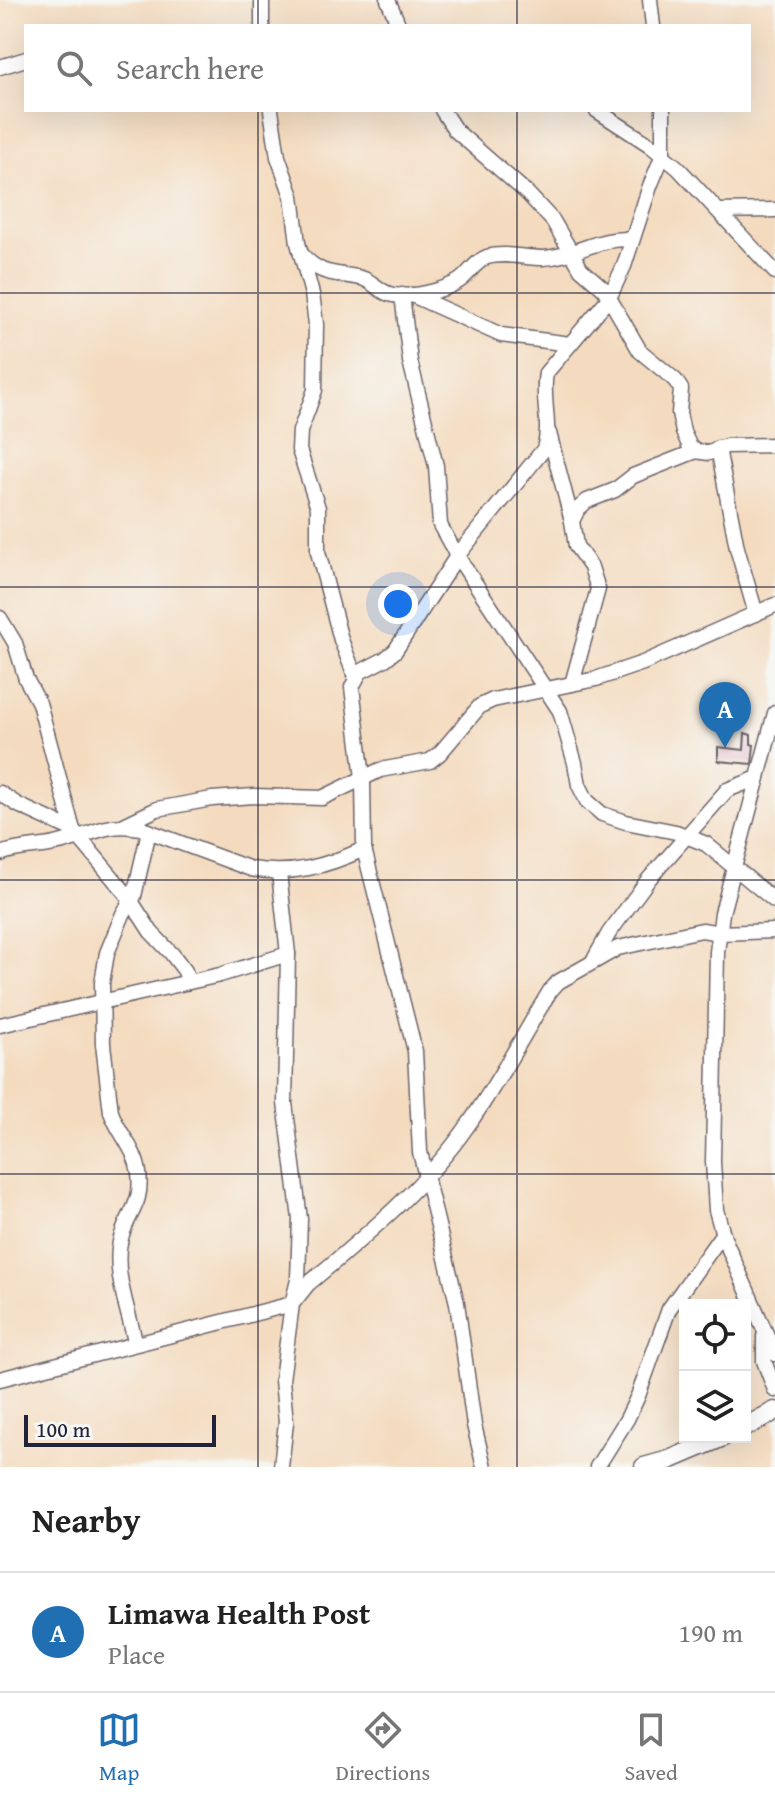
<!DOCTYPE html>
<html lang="en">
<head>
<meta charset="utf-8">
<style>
  body { margin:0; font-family:"Gentium Book Plus",serif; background:#f2f2f2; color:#222 }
  .controls { position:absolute; right:24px; bottom:24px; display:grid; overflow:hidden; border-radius:0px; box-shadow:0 8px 32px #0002 }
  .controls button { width:72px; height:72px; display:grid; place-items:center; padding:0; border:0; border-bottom:2px solid #e0e0e0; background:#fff; color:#222; font:40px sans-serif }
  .scale { position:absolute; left:24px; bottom:20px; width:192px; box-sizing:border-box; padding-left:8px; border:4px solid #22223b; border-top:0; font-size:22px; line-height:28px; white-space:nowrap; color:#22223b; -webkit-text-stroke:6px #f6f6f2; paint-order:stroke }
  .you { position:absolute; left:398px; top:604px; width:28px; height:28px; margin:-20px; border:6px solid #fff; border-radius:50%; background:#1a73e8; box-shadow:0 0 0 12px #1a73e833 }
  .badge { display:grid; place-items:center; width:52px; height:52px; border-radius:50%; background:#1f6fb2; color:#fff; font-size:26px; font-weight:700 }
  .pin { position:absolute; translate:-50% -66px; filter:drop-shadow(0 2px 4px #0008) }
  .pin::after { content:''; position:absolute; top:42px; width:28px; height:24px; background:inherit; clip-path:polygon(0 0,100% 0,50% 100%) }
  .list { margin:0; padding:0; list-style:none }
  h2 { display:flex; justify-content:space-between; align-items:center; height:104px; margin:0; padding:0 32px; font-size:34px }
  h2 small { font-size:26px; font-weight:400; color:#767676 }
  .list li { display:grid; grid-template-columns:52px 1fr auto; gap:24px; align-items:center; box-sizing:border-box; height:120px; padding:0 32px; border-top:2px solid #e0e0e0 }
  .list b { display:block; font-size:30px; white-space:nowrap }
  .list p { margin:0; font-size:26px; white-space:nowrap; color:#767676 }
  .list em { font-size:26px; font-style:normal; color:#767676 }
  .icon { flex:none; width:44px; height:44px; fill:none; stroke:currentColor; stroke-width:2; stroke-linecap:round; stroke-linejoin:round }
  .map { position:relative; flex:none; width:775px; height:1467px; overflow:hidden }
  .search { position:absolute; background:#fff; box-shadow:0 8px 32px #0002; left:24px; right:24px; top:24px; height:88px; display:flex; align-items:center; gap:20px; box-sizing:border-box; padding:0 28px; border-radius:0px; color:#767676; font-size:30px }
  .sheet { height:224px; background:#fff }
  nav { display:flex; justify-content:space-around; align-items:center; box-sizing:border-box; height:112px; border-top:2px solid #e0e0e0; background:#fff; font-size:22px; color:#767676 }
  nav a { display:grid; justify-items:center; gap:4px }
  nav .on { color:#1f6fb2 }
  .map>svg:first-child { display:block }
</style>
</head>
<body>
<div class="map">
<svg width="775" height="1467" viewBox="0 0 775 1467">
  <rect width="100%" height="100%" fill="#f6f6f2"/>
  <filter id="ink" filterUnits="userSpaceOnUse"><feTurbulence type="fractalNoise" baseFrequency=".0125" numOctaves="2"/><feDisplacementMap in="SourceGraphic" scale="16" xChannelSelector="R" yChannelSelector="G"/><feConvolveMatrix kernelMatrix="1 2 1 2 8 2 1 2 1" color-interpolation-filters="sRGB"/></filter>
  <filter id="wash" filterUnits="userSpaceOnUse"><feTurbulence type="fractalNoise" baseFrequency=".006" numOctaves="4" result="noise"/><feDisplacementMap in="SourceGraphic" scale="32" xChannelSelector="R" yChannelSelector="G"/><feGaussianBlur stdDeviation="1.8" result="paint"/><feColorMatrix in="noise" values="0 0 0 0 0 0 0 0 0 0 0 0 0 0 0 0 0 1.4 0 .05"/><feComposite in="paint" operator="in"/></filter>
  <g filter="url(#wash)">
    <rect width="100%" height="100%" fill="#f4dbbf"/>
    <g id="blocks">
      <path fill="#de9bb2" d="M745 733 751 735V744L754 745 752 764 718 761V747L744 750Z"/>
    </g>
  </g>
  <g filter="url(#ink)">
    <use href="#blocks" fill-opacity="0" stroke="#6c6369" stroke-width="2"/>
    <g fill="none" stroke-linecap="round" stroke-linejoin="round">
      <defs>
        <g id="street">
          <path d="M388 0 399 26"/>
          <path d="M650 0 653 26"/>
          <path d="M262 26V0"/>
          <path d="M0 67 26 59"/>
          <path d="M271 110 278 157 292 196 298 243 312 294 316 324 315 390 300 431 299 450 318 508V552L341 640 355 676"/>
          <path d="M442 110 455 130 527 193 553 221 581 269 604 289 640 351 675 380 681 389 679 413 683 432 690 447 696 451"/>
          <path d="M596 110 650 145 678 168 775 272"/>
          <path d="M719 211 775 210"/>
          <path d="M301 254C322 277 333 272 361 278 374 281 379 293 393 295 412 298 443 291 459 281 470 274 474 262 487 257 505 252 524 258 543 258 574 257 601 235 632 240"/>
          <path d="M402 295 410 361 436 466 440 525 457 556 560 711 575 763 579 785 587 801 602 814 626 822 676 832 706 844 775 901"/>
          <path d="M412 295 501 335 570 344"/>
          <path d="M549 433 572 521"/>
          <path d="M718 448 737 548 756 614"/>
          <path d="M0 618 15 643 26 679 39 703 73 830"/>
          <path d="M572 684 598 589 591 567 576 546 572 521 578 509 587 501 615 490 633 476 696 451 709 453 726 446 775 445"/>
          <path d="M775 713 722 913 717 952 713 1162 716 1210 724 1238 775 1354"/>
          <path d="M0 793 18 805 73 830 127 895 151 932 172 954 185 971 188 982"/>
          <path d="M124 825 157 809 212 799 254 796 322 798 380 770 430 761 440 753 480 706 493 700 596 679 643 663 775 605"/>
          <path d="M0 854C18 847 37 848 55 844 89 837 104 821 140 828L251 869C292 876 327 866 364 849"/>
          <path d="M279 873 288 954 285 1103 300 1219 298 1280 292 1304 282 1380 286 1422 281 1467"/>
          <path d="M595 958 609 933 648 880 727 790 758 778"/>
          <path d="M0 1025 220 975 288 954"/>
          <path d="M764 1336V1361L775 1390"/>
          <path d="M135 1342C129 1311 112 1270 121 1238 128 1212 143 1205 139 1173 136 1149 118 1133 111 1112L103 1044 102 983 107 953 123 914 134 896 149 831"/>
          <path d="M0 1379 292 1304 308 1284C364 1237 424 1188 466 1128 497 1085 522 1037 550 991L558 982 618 948 702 930 720 933 775 931"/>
          <path d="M484 1467 474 1425 457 1303 420 1152 415 1051 364 849 363 778 352 687 360 672 385 659 395 651 457 556 544 449C552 423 541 399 546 373L609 298 624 266 650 186 663 155V110"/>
          <path d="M597 1467 627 1419 638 1396 669 1309 723 1233"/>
        </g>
        <g id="secondary">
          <path d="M745 1427 775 1411"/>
          <path d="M644 1467 669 1460 723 1437"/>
        </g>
      </defs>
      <use href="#street" stroke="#6c6369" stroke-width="17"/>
      <use href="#secondary" stroke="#6c6369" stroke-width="21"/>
      <use href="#street" stroke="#fff" stroke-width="14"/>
      <use href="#secondary" stroke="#fff" stroke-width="18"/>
    </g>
  </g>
  <path fill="none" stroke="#22223b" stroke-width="2" stroke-opacity="0.55" d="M258 0V26M517 0V26M258 110V1467M517 110V1467M0 293H775M0 587H775M0 880H775M0 1174H775"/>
</svg>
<div class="controls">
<button><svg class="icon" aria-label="locate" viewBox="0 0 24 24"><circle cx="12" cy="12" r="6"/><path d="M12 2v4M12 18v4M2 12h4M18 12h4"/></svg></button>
<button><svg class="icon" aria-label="layers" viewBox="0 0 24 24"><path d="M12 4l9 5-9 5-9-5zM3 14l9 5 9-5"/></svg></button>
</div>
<div class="scale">100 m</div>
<div class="you"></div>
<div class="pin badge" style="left:725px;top:748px">A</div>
<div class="search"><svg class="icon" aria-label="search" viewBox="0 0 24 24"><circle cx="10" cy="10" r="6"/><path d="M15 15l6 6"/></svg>Search here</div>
</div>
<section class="sheet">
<h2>Nearby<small></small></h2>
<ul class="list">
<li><span class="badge">A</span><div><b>Limawa Health Post</b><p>Place</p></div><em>190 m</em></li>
</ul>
</section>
<nav>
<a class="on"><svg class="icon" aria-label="map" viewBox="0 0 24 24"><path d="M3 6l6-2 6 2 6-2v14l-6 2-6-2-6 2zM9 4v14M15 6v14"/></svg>Map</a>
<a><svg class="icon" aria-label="directions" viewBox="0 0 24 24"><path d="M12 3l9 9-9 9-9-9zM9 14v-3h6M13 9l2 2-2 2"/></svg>Directions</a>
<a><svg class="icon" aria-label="saved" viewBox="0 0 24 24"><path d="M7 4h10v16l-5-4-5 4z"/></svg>Saved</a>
</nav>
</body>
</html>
